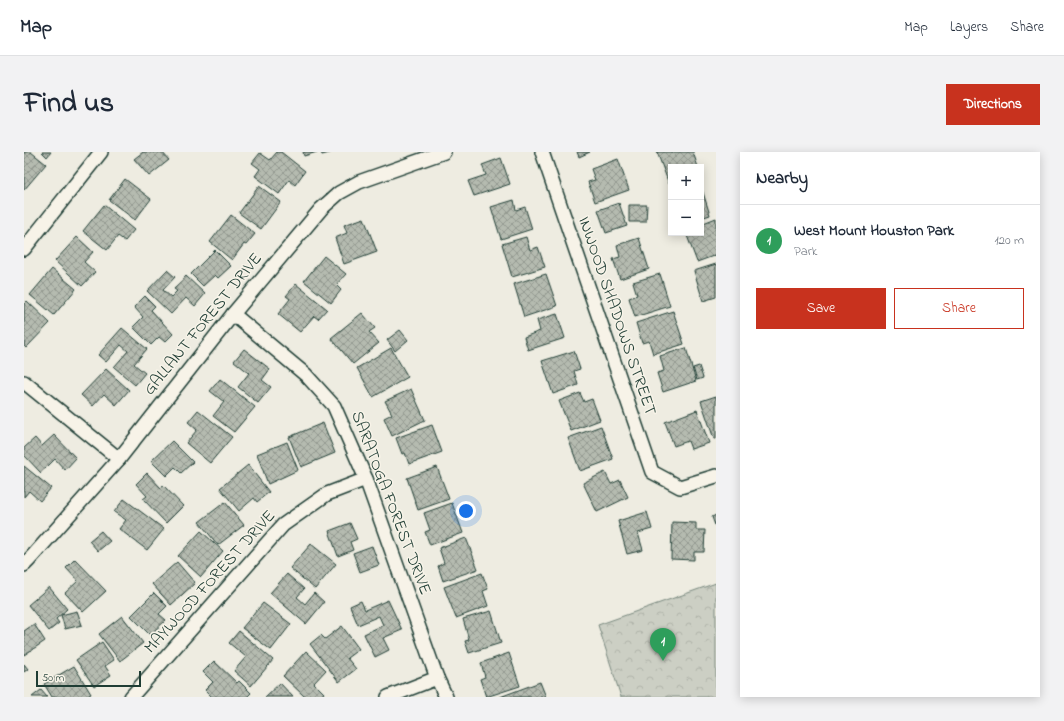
<!DOCTYPE html>
<html lang="en">
<head>
<meta charset="utf-8">
<style>
  body { margin:0; font-family:"Indie Flower",sans-serif; background:#f2f2f3; color:#1f2937 }
  .controls { position:absolute; right:12px; top:12px; display:grid; overflow:hidden; border-radius:0px; box-shadow:0 2px 10px #0003 }
  .controls button { width:36px; height:36px; display:grid; place-items:center; padding:0; border:0; border-bottom:1px solid #e0e1e3; background:#fff; color:#1f2937; font:20px sans-serif }
  .scale { position:absolute; left:12px; bottom:10px; width:105px; box-sizing:border-box; padding-left:4px; border:2px solid #1f3d34; border-top:0; font-size:11px; line-height:14px; white-space:nowrap; color:#1f3d34; -webkit-text-stroke:3px #f7f3e8; paint-order:stroke }
  .you { position:absolute; left:442px; top:359px; width:14px; height:14px; margin:-10px; border:3px solid #fff; border-radius:50%; background:#1a73e8; box-shadow:0 0 0 6px #1a73e833 }
  .badge { display:grid; place-items:center; width:26px; height:26px; border-radius:50%; background:#c8321e; color:#fff; font-size:13px; font-weight:700 }
  .pin { position:absolute; translate:-50% -33px; filter:drop-shadow(0 1px 2px #0008) }
  .pin::after { content:''; position:absolute; top:21px; width:14px; height:12px; background:inherit; clip-path:polygon(0 0,100% 0,50% 100%) }
  .list { margin:0; padding:0; list-style:none }
  h2 { display:flex; justify-content:space-between; align-items:center; height:52px; margin:0; padding:0 16px; font-size:17px }
  h2 small { font-size:13px; font-weight:400; color:#747a83 }
  .list li { display:grid; grid-template-columns:26px 1fr auto; gap:12px; align-items:center; box-sizing:border-box; height:72px; padding:0 16px; border-top:1px solid #e0e1e3 }
  .list b { display:block; font-size:15px; white-space:nowrap }
  .list p { margin:0; font-size:13px; white-space:nowrap; color:#747a83 }
  .list em { font-size:13px; font-style:normal; color:#747a83 }
  .actions { display:flex; gap:8px; padding:12px 16px }
  .actions a { flex:1; padding:9px 0; border:1px solid #c8321e; border-radius:0px; text-align:center; font-size:14px; color:#c8321e }
  .actions .main { background:#c8321e; color:#fff }
  .map { position:relative; flex:none; width:692px; height:545px; overflow:hidden; border-radius:0px }
  header { display:flex; align-items:center; gap:24px; box-sizing:border-box; height:56px; padding:0 20px; background:#fff; border-bottom:1px solid #e0e1e3 }
  header strong { font-size:19px }
  nav { display:flex; gap:22px; margin-inline-start:auto; font-size:14px }
  .intro { display:flex; align-items:center; justify-content:space-between; box-sizing:border-box; height:96px; padding:0 24px }
  h1 { margin:0; font-size:28px }
  .button { padding:10px 18px; border-radius:0px; background:#c8321e; color:#fff; font-size:14px; font-weight:700 }
  main { display:flex; gap:24px; padding:0 24px }
  aside { flex:1; background:#fff; border-radius:0px; box-shadow:0 2px 10px #0003 }
  .map>svg:first-child { display:block }
</style>
</head>
<body>
<header>
<strong>Map</strong>
<nav><a>Map</a><a>Layers</a><a>Share</a></nav>
</header>
<div class="intro"><h1>Find us</h1><a class="button">Directions</a></div>
<main>
<div class="map">
<svg width="692" height="545" viewBox="0 0 692 545">
  <defs>
    <pattern id="forest-crowns" width="20" height="18" patternUnits="userSpaceOnUse"><rect width="20" height="18" fill="#cccfc4"/><path d="M2 6a3 3 0 1 1 6 0M12 15a3 3 0 1 1 6 0" fill="none" stroke="#afb3a9"/></pattern>
    <pattern id="building-cross-hatch" width="8" height="8" patternUnits="userSpaceOnUse"><rect width="8" height="8" fill="#b5bbb0"/><path d="M0 0l8 8M0 8l8-8" fill="none" stroke="#939990"/></pattern>
  </defs>
  <rect width="100%" height="100%" fill="#eeece1"/>
  <filter id="ink" filterUnits="userSpaceOnUse"><feTurbulence type="fractalNoise" baseFrequency=".025" numOctaves="2"/><feDisplacementMap in="SourceGraphic" scale="8" xChannelSelector="R" yChannelSelector="G"/><feConvolveMatrix kernelMatrix="1 2 1 2 8 2 1 2 1" color-interpolation-filters="sRGB"/></filter>
  <g filter="url(#ink)">
    <path fill="url(#forest-crowns)" stroke="#76867c" d="M692 431V545H597L574 473Z"/>
    <g fill="url(#building-cross-hatch)" stroke="#1f3d34">
      <path d="M0 0H7L22 12 0 38Z"/>
      <path d="M18 0H27L23 5Z"/>
      <path d="M119 0H138L145 8 125 24 110 7Z"/>
      <path d="M253 0H257L281 19 271 33 265 28 255 42 231 24 236 17 228 11 236 1 246 8Z"/>
      <path d="M279 0H293L280 4Z"/>
      <path d="M297 0H309L298 3Z"/>
      <path d="M553 0H566L555 5Z"/>
      <path d="M633 0H669L674 15H647V32H645Z"/>
      <path d="M477 6 486 32 450 44 444 29 462 23 458 13Z"/>
      <path d="M594 7 605 38 571 50 564 30 571 28 567 17Z"/>
      <path d="M101 27 127 47 111 68 85 48Z"/>
      <path d="M235 34 257 50 237 77 215 61Z"/>
      <path d="M677 34 686 63 677 66Z"/>
      <path d="M490 48 492 58 501 55 508 77 477 87 467 55Z"/>
      <path d="M595 51 603 74 582 81 574 58Z"/>
      <path d="M80 53 110 78 101 89 94 84 83 98 59 79Z"/>
      <path d="M605 53H623L622 70H605Z"/>
      <path d="M207 63 231 82 222 93 220 92 208 108 186 90Z"/>
      <path d="M340 66 353 100 320 112 311 86 323 81 320 73Z"/>
      <path d="M692 66V103L673 110 662 81H677V72Z"/>
      <path d="M53 85 69 100 60 110 71 120 58 134 31 109Z"/>
      <path d="M502 85 506 98 514 95 521 115 488 125 478 92Z"/>
      <path d="M615 86 625 117 596 127 589 107 596 105 593 93Z"/>
      <path d="M191 98 207 114 194 126 191 123 179 134 167 122Z"/>
      <path d="M300 104 322 122 312 133 317 138 307 151 280 129Z"/>
      <path d="M692 112V145L679 149 670 119Z"/>
      <path d="M28 117 52 137 30 163 6 143Z"/>
      <path d="M143 118 151 125 139 138 147 145 153 139 150 137 162 124 181 142 171 154 162 146 147 162 123 139Z"/>
      <path d="M522 122 533 154 500 165 490 132Z"/>
      <path d="M636 122 646 154 611 165 605 146 613 143 609 130Z"/>
      <path d="M272 132 303 157 294 167 290 164 276 180 254 162 266 147 262 144Z"/>
      <path d="M121 144 131 154 127 158 149 182 141 190 135 185 127 193 109 175 119 165 110 155Z"/>
      <path d="M3 149 26 171 2 196 0 194V152Z"/>
      <path d="M649 159 660 192 629 202 625 189 618 191 612 171Z"/>
      <path d="M338 161 351 176 345 180 355 191 329 212 307 186Z"/>
      <path d="M533 162 541 186 504 198 500 185 516 179 513 168Z"/>
      <path d="M98 176 123 197 110 212 121 221 111 233 90 215 104 199 97 193 82 210 74 203Z"/>
      <path d="M376 178 384 188 371 199 363 188Z"/>
      <path d="M367 196 384 225 349 245 333 216Z"/>
      <path d="M662 196 672 229 639 240 633 221 640 219 636 204Z"/>
      <path d="M220 197 246 217 238 228 247 235 234 251 214 235 225 221 210 209Z"/>
      <path d="M550 199 556 217 550 219 554 233 529 242 518 209Z"/>
      <path d="M675 214 679 226 673 228 669 216Z"/>
      <path d="M82 217 105 238 92 253 80 242 69 254 57 243Z"/>
      <path d="M196 227 231 255 210 280 189 264 200 250 186 239Z"/>
      <path d="M387 237 401 268 368 284 360 266 368 262 361 249Z"/>
      <path d="M556 241 560 250 568 247 576 268 547 279 535 249Z"/>
      <path d="M692 244V287H690L677 249Z"/>
      <path d="M174 258 208 285 186 311 162 291 173 278 164 270Z"/>
      <path d="M673 258 685 291 667 297 664 289 650 294 641 270Z"/>
      <path d="M299 271 311 301 277 315 265 285Z"/>
      <path d="M408 273 418 300 385 312 381 301 378 302 372 286Z"/>
      <path d="M577 274 589 307 556 319 544 286Z"/>
      <path d="M30 283 52 306 41 318 31 307 17 321 0 303V296L11 286 18 294Z"/>
      <path d="M148 289 169 310 157 321 151 315 142 324 127 309Z"/>
      <path d="M263 290 274 318 244 332 233 302Z"/>
      <path d="M224 313 245 340 233 350 230 346 215 359 196 336Z"/>
      <path d="M0 314 27 336 16 349 5 339 0 345Z"/>
      <path d="M413 315 425 347 394 358 383 326Z"/>
      <path d="M581 320 587 332 596 328 604 345 573 360 559 331Z"/>
      <path d="M123 321 137 336 139 333 159 354 142 371 119 347 123 344 112 332Z"/>
      <path d="M100 347 140 377 123 398 95 377 102 368 90 360Z"/>
      <path d="M201 350 220 373 194 393 175 370Z"/>
      <path d="M428 351 439 381 406 393 401 380 406 378 400 361Z"/>
      <path d="M623 360 628 377 614 381 619 398 603 402 594 369Z"/>
      <path d="M692 363V376L688 365Z"/>
      <path d="M648 370 672 371V378H681L680 400H670V408L647 407Z"/>
      <path d="M326 371 333 387 326 390 329 398 314 404 305 379Z"/>
      <path d="M77 379 86 389 74 399 65 389Z"/>
      <path d="M177 379 199 399 177 425 154 404Z"/>
      <path d="M442 386 454 417 419 429 414 414 420 411 415 396Z"/>
      <path d="M287 392 312 412 291 437 266 416Z"/>
      <path d="M348 394 355 413 336 420 329 401Z"/>
      <path d="M51 407 82 439 59 460 41 441 54 429 42 416Z"/>
      <path d="M153 410 171 431 147 453 128 432Z"/>
      <path d="M458 421 464 437 459 439 464 454 432 466 420 435Z"/>
      <path d="M263 422 280 437 273 445 281 452 290 441 300 450 282 472 246 441Z"/>
      <path d="M25 435 43 457 32 467 35 471 25 479 4 453Z"/>
      <path d="M130 441 143 454 135 462 142 468 126 483 107 464Z"/>
      <path d="M364 448 378 478 359 486 365 498 351 505 340 482 359 473 355 464 334 473 326 454 337 449 341 458Z"/>
      <path d="M239 451 267 472 247 498 218 476Z"/>
      <path d="M53 459 58 473 41 477 37 463Z"/>
      <path d="M467 459 477 491 445 501 441 489 445 488 439 467Z"/>
      <path d="M98 464 119 491 96 509 75 482Z"/>
      <path d="M10 472 21 489 0 503V479Z"/>
      <path d="M318 474 335 497 323 506 332 517 315 530 286 492 297 483 301 487Z"/>
      <path d="M215 479 249 508 227 534 210 519 222 505 205 491Z"/>
      <path d="M78 490 90 508 81 514 87 523 70 534 52 508Z"/>
      <path d="M282 499 302 518 290 531 300 541 297 545H281L259 524Z"/>
      <path d="M485 501 496 534 462 545 456 527 461 525 457 511Z"/>
      <path d="M190 509 213 531 215 529 227 541 223 545H188L181 538 189 530 179 520Z"/>
      <path d="M0 512 4 517 0 520Z"/>
      <path d="M50 514 67 542 62 545H28L20 532Z"/>
      <path d="M516 530 522 545H476Z"/>
      <path d="M256 531 269 545H241Z"/>
      <path d="M17 538 23 545H8Z"/>
    </g>
    <g fill="none" stroke-linecap="round" stroke-linejoin="round">
      <defs>
        <g id="street">
          <path d="M518 0 628 320 656 335 692 324"/>
          <path d="M0 97 77 0"/>
          <path d="M209 162 282 223 310 254 342 327 413 526 422 545"/>
          <path d="M0 230 95 307"/>
          <path d="M0 413 5 408 95 307 209 162 297 57 315 41 335 30 420 0"/>
          <path d="M107 545 259 373 303 342 342 327"/>
          <path d="M364 545 413 526"/>
        </g>
      </defs>
      <use href="#street" stroke="#1f3d34" stroke-width="16"/>
      <use href="#street" stroke="#f7f3e8" stroke-width="13"/>
    </g>
  </g>
  <g text-anchor="middle" dominant-baseline="central" stroke-width="3" stroke-linejoin="round" paint-order="stroke">
    <g font-size="17" fill="#1f3d34" stroke="#f7f3e8">
      <text transform="translate(593 164) rotate(71)">INWOOD SHADOWS STREET</text>
      <text transform="translate(179 172) rotate(-51)">GALLANT FOREST DRIVE</text>
      <text transform="translate(367 351) rotate(69)">SARATOGA FOREST DRIVE</text>
      <text transform="translate(186 430) rotate(-48)">MAYWOOD FOREST DRIVE</text>
    </g>
  </g>
</svg>
<div class="controls">
<button>+</button>
<button>−</button>
</div>
<div class="scale">50 m</div>
<div class="you"></div>
<div class="pin badge" style="left:639px;top:509px;background:#2e9e5b">1</div>
</div>
<aside>
<h2>Nearby<small></small></h2>
<ul class="list">
<li><span class="badge" style="background:#2e9e5b">1</span><div><b>West Mount Houston Park</b><p>Park</p></div><em>120 m</em></li>
</ul>
<div class="actions"><a class="main">Save</a><a>Share</a></div>
</aside>
</main>
</body>
</html>
